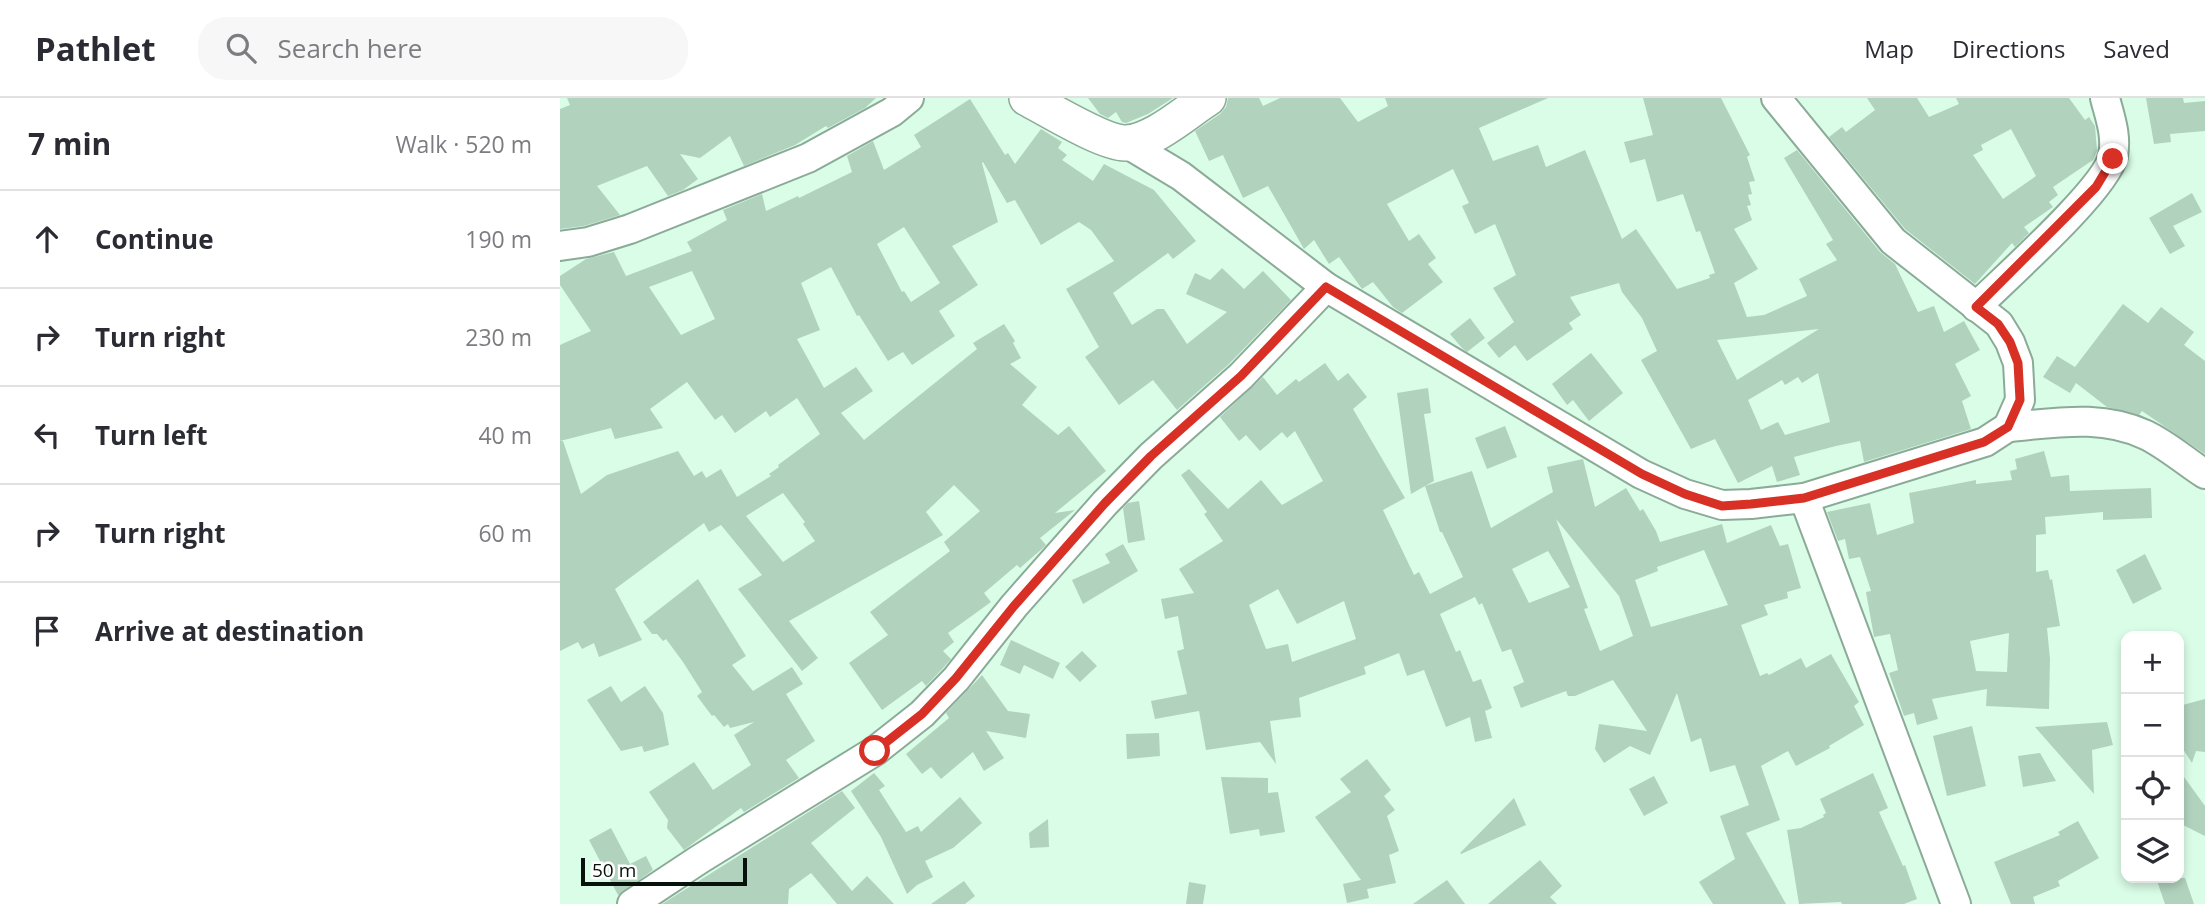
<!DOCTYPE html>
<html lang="en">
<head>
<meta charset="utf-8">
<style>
  body { margin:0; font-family:"Open Sans",sans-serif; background:#f7f7f7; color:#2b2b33 }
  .controls { position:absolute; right:21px; bottom:21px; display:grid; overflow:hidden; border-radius:14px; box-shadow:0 4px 10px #0003 }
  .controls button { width:63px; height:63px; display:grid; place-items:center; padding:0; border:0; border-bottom:2px solid #e1e1e2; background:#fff; color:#2b2b33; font:35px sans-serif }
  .scale { position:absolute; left:21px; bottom:18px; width:166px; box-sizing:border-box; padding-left:7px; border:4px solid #06120b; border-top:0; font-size:19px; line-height:24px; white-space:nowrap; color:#06120b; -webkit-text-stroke:5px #fff; paint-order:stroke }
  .stop { position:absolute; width:21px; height:21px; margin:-16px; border:5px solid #d93025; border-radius:50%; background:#fff }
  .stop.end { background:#d93025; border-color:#fff; box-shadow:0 2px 7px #0008 }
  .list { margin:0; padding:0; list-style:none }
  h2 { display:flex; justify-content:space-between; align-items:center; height:91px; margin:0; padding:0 28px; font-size:30px }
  h2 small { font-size:23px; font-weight:400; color:#7c7c81 }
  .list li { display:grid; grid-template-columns:46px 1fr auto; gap:21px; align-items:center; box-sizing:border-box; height:98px; padding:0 28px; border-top:2px solid #e1e1e2 }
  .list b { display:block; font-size:26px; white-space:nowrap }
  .list em { font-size:23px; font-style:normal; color:#7c7c81 }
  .icon { flex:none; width:38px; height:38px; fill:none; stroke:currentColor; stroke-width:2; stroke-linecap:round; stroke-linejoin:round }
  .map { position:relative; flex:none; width:1645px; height:806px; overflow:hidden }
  header { display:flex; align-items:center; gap:42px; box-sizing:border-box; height:98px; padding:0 35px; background:#fff; border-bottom:2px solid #e1e1e2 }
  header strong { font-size:33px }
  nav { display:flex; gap:38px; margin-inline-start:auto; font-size:24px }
  .search { width:490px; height:63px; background:#f7f7f7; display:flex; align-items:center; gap:18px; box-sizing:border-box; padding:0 24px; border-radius:28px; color:#7c7c81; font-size:26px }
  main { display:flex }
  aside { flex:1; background:#fff }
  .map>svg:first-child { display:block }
</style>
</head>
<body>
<header>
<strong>Pathlet</strong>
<div class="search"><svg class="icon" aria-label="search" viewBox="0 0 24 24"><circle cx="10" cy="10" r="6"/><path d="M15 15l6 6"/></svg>Search here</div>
<nav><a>Map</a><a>Directions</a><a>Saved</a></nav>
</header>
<main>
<aside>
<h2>7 min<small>Walk · 520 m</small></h2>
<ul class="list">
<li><svg class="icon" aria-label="ahead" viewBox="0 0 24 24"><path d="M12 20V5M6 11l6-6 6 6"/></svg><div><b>Continue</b></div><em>190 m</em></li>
<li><svg class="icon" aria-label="right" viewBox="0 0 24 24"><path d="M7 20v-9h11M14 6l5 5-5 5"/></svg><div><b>Turn right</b></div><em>230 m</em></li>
<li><svg class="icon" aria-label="left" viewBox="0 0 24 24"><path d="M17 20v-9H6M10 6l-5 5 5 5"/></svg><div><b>Turn left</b></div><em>40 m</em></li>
<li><svg class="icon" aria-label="right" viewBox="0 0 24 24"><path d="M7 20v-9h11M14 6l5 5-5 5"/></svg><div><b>Turn right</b></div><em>60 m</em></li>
<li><svg class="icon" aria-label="arrive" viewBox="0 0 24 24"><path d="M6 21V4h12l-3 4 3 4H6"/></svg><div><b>Arrive at destination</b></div></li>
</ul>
</aside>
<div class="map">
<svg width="1645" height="806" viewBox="0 0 1645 806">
  <rect width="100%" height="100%" fill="#dafde7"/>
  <g fill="#b1d3be" fill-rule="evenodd">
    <path d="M7 0H316L305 10 268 30 266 28 235 47 184 68 170 38 140 60 120 56 138 81 123 92 108 98 87 68 37 88 60 117 24 128 0 131V11L10 7Z"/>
    <path d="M528 0H613L588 16 566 25 562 24 556 14 548 20 540 16Z"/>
    <path d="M668 0H699L703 8 720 0H780L798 24 828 8 825 0H988L919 30 933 63 978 47 986 69 1025 52 1062 141 1076 131 1117 191 1150 180 1149 177 1155 175 1140 133 1136 134 1123 96 1097 104 1085 61 1070 65 1064 44 1093 37 1083 0H1161L1190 57 1187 59 1195 83 1189 84 1192 96 1188 97 1191 107 1187 108 1192 122 1174 131 1198 171 1174 185 1187 219 1204 217 1247 198 1239 181 1277 162 1266 146 1273 142 1224 60 1237 52 1320 154 1335 166 1358 214 1374 208 1384 234 1404 223 1420 252 1395 266 1411 298 1402 303 1411 331 1304 364 1300 343 1276 348 1234 359 1240 377 1217 384 1212 368 1178 385 1155 341 1131 351 1081 262 1097 253 1082 220 1062 194 1059 185 1010 199 1021 217 1009 225 1013 231 967 263 955 247 939 260 927 245 954 224 933 190 956 177 935 126 915 136 902 108 909 105 893 71 827 106 849 143 859 136 876 160 868 166 883 184 842 215 833 209 813 184 802 191 779 159 769 166 754 142 744 151 708 88 683 100 663 57 649 63 635 33 660 16 666 9ZM1259 231 1177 282 1157 242ZM1258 275 1270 324 1225 337 1218 324 1201 332 1188 302 1222 282 1225 287 1238 279 1242 285Z"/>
    <path d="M1307 0H1357L1369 19 1399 6 1396 0H1509L1525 22 1529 19 1535 28 1537 53 1533 62 1493 89 1498 97 1489 104 1493 109 1464 129 1469 135 1455 149 1452 145 1415 186 1345 131 1269 39 1282 29 1286 34 1315 12ZM1451 31 1476 78 1443 101 1413 57 1423 52 1421 47Z"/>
    <path d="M1586 0H1623L1624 5 1645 3V33L1610 36 1611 44 1594 46Z"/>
    <path d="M410 1 445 57 448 55 455 66 481 31 502 44 498 50 507 57 502 62 533 83 544 66 594 92 636 143 613 161 608 155 553 195 572 227 597 211H604L627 246 667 214 626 196 635 175 650 182 662 170 684 191 703 173 731 202 669 266 617 312 593 282 559 307 525 259 539 249 506 191 554 163 531 132 519 124 481 147 455 102 447 105 423 64 422 65 438 124 392 148 418 187 379 213 395 238 352 267 343 254 328 263 299 217 297 218 271 169 241 185 260 232 237 241 264 290 296 269 313 293 281 315 304 342 417 251 413 245 444 226 455 243 453 245 461 260 450 266 477 289 462 307 498 337 509 328 546 373 495 415 515 412 480 440 486 447 483 450 460 470 457 467 424 495 431 504 388 535 394 544 383 553 391 561 383 570 366 588 362 583 322 612 289 565 328 537 310 514 390 453 384 444 420 413 394 387 366 414 383 437 229 523 258 560 242 573 178 491 202 477 161 427 149 434 144 425 55 491 82 542 39 559 34 545 22 551 18 544 0 553V343H3L21 396 47 377 118 353 134 378 142 373 146 380 161 371 177 399 211 378 209 376 219 369 218 367 260 336 237 300 210 319 206 313 175 335 162 317 155 322 127 284 90 311 103 330 55 341 51 330 0 343V247L31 233 0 187V178L26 161 54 154 66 178 132 153 127 144 167 122 163 112 202 96 206 113 238 98 239 100 292 74 287 58 313 43 324 72 361 49 354 37ZM344 129 380 185 351 204 344 193 342 194 317 146ZM132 173 155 221 121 237 89 189ZM223 395 245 424 243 426 255 443 223 464 186 418Z"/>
    <path d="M1632 95 1642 114 1613 128 1625 148 1610 156 1589 120Z"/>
    <path d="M1563 206 1588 225 1601 209 1634 234 1624 247 1645 263V356L1582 313 1579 317 1547 309 1516 285 1510 295 1483 279 1497 258 1515 269Z"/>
    <path d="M910 220 925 240 907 254 902 250 890 236Z"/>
    <path d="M1031 255 1063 295 1029 323 1013 302 1007 307 992 286Z"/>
    <path d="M765 265 778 283 788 275 807 299 793 311 845 400 823 412 854 477 859 474 870 496 903 479 882 434H880L865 388 912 373 931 430 993 394 987 369 1023 361 1035 409 1066 390 1080 413 1083 411 1096 433 1100 444 1162 426 1167 445 1211 427 1220 448 1228 446 1241 490 1227 494 1228 500 1204 507 1208 517 1181 527 1200 578 1207 575 1209 577 1241 560 1246 570 1271 556 1299 604 1294 608 1304 627 1269 648 1270 650 1236 668 1228 653 1201 668 1220 722 1186 735 1226 806H1153L1139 784 1175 761 1160 718 1189 707 1175 667 1150 674 1141 640 1131 644 1117 595 1090 657 1070 648 1044 665 1035 651 1039 626 1087 633 1053 582 1015 598H1008L1006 593 961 610 953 589 964 584 951 551 942 554 922 505 919 507 915 499 880 516 896 554 900 552 913 584 921 581 932 610 925 613 932 640 915 644 910 619 886 629 864 572 847 578 839 555 804 569 806 576 739 600 741 619 710 623 716 666 700 644 646 652 639 613 595 621 591 603 627 596 617 553 624 551 618 518 605 521 601 501 634 495 619 471 663 443 644 416 647 414 621 377 629 371 668 411 701 382 722 407 763 383 735 333 727 340 722 334 700 353 686 337 679 343 660 319 703 279 717 297 736 281 739 284ZM996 421 1059 498 1073 538 1040 553 1024 511 1028 510ZM1144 452 1168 507 1091 529 1075 482 1098 473 1097 469ZM988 453 1010 489 969 505 952 471ZM718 491 737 526 784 503 796 541 732 564 728 546 706 551 689 507Z"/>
    <path d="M868 290 871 315 864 316 874 383 851 396 837 295Z"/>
    <path d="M945 328 957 359 927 371 915 340Z"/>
    <path d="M1484 353 1491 379 1509 377 1510 393 1591 390 1592 420 1543 422V414L1485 419 1486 436 1476 437V474L1488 472 1490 482 1492 481 1500 528 1487 530 1490 561 1489 611 1426 608 1427 591 1372 601 1378 621 1357 627 1354 615 1344 618 1329 575 1338 572 1330 536 1314 539 1306 494 1311 493 1300 459 1289 461 1285 441 1278 443 1267 414 1310 405 1317 437 1354 425 1349 395 1416 382V386L1452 382 1450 373 1457 371 1455 361ZM1449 535 1447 574 1416 573 1410 543Z"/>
    <path d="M579 403 585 442 568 445 563 410 568 405Z"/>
    <path d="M563 446 578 473 523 506 512 482 550 465 545 456Z"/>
    <path d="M1585 456 1602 491 1573 506 1556 472Z"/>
    <path d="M138 481 186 558 172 567 193 593 232 569 243 586 226 596 255 643 226 662 239 680 184 714 181 710 124 752 107 730 108 722 89 694 134 664 153 692 191 667 174 637 194 624 170 630 168 626 164 629 154 617 152 618 137 598 142 594 123 564 106 541 103 543 97 536H92L83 524Z"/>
    <path d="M451 542 500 565 493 581 464 567 460 576 440 567Z"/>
    <path d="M522 553 537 568 520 584 505 569Z"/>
    <path d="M422 577 448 613 470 616 466 640 426 633 444 660 424 673 413 654 381 681 371 669 362 676 346 656 389 620 386 615Z"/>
    <path d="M51 588 61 604 85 588 103 615 109 647 84 654 82 648 61 653 27 602Z"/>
    <path d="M1645 601V654L1636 653 1632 665 1619 645V608Z"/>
    <path d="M1547 624 1553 647 1532 652 1534 696 1475 629Z"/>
    <path d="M1412 628 1426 688 1387 698 1373 638Z"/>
    <path d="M599 635 600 658 567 661 566 636Z"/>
    <path d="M1480 655 1496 683 1463 689 1458 658Z"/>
    <path d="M807 661 831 692 824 698 835 712 827 718 839 753 829 757 836 785 807 791 809 800 787 805 783 786 801 782 755 719 791 694 780 681Z"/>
    <path d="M1619 672 1645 708V738L1619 725Z"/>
    <path d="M314 675 325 688 319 692 346 734 358 728 361 734 400 699 422 725 393 750 365 763 373 779 357 787 347 796 321 739 291 693Z"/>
    <path d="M1313 675 1328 710 1319 714 1343 768 1345 767 1357 801 1344 806H1282L1281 804 1239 806 1227 732 1241 730 1264 719 1263 717 1266 715 1260 701Z"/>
    <path d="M1094 678 1108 705 1084 718 1069 691Z"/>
    <path d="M661 679 708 680V695L718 694 725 734 700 738 699 731 670 736Z"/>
    <path d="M282 693 295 710 251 745 292 793 307 778 334 806H277L251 775 229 791 228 806H102Z"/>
    <path d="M954 700 966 727 901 756 900 755Z"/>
    <path d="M488 721 489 749 470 750 469 735Z"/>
    <path d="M1518 723 1539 760 1498 783 1500 788 1473 799 1475 806H1451L1434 764 1500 737 1498 734Z"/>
    <path d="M51 730 70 766 86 758 93 772 58 797 29 742Z"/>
    <path d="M980 762 1002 788 990 799 997 806H928Z"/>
    <path d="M1596 780H1625L1634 806H1605Z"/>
    <path d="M887 782 905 806H853Z"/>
    <path d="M404 783 415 798 405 806H371Z"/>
    <path d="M629 784 646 787 643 806H626Z"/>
  </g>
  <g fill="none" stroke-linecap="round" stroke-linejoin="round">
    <defs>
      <g id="minor">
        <path d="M566 45 621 78 766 189 1081 376 1125 396 1162 407 1191 406 1244 400 1425 344 1448 329 1460 302 1458 265 1450 244 1439 226 1333 143 1216 0"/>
        <path d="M0 148 28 144 70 131 248 60 332 14 349 0"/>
        <path d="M1416 209C1445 180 1546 91 1553 58 1557 37 1550 20 1545 0"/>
        <path d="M1448 329C1496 325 1541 316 1586 337 1607 347 1626 364 1645 376"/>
        <path d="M1244 400 1396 806"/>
        <path d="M72 806 140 761 315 653 362 616 396 581 454 508 545 405 591 358 681 278 766 189"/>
      </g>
      <path id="major" d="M467 0C488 11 545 46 566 45 593 44 626 14 648 0"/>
    </defs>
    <use href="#minor" stroke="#8bab98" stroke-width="32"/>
    <use href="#major" stroke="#8bab98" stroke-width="38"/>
    <use href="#minor" stroke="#fff" stroke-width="28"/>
    <use href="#major" stroke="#fff" stroke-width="35"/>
  </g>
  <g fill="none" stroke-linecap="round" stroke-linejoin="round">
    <path stroke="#d93025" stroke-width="9" d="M315 653 362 616 396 580 454 508 545 405 591 358 681 278 766 189 1082 376 1125 396 1162 408 1191 406 1244 400 1424 344 1448 329 1460 302 1458 265 1450 244 1438 226 1416 209 1536 89 1553 61"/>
  </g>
</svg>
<div class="controls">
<button>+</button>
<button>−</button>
<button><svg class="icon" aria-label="locate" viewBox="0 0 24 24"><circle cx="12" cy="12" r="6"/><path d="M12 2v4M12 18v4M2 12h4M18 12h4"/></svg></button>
<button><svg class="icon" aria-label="layers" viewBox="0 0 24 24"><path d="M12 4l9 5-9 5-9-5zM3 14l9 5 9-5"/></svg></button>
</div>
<div class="scale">50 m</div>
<div class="stop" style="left:315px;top:653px"></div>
<div class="stop end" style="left:1553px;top:61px"></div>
</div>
</main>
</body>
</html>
